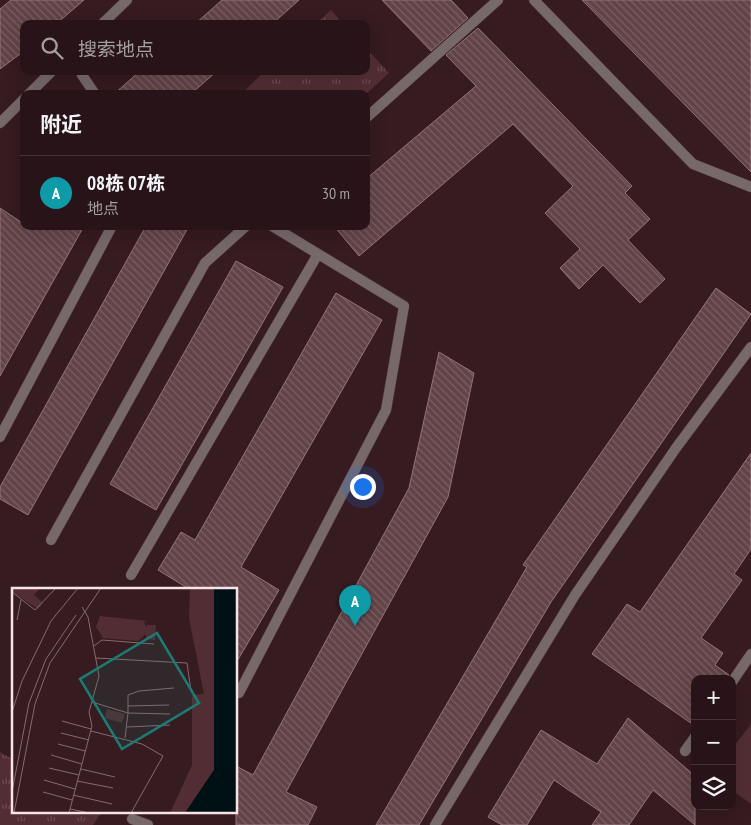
<!DOCTYPE html>
<html lang="zh">
<head>
<meta charset="utf-8">
<style>
  body { margin:0; font-family:"PT Sans Narrow","Noto Sans SC",sans-serif; background:#342125; color:#f1f3f6 }
  .controls { position:absolute; right:15px; bottom:15px; display:grid; overflow:hidden; border-radius:10px; box-shadow:0 5px 20px #0002 }
  .controls button { width:45px; height:45px; display:grid; place-items:center; padding:0; border:0; border-bottom:1px solid #443337; background:#281418; color:#f1f3f6; font:25px sans-serif }
  .you { position:absolute; left:362px; top:486px; width:18px; height:18px; margin:-12px; border:4px solid #fff; border-radius:50%; background:#1a73e8; box-shadow:0 0 0 8px #1a73e833 }
  .badge { display:grid; place-items:center; width:32px; height:32px; border-radius:50%; background:#1a73e8; color:#fff; font-size:16px; font-weight:700 }
  .pin { position:absolute; translate:-50% -41px; filter:drop-shadow(0 1px 2px #0008) }
  .pin::after { content:''; position:absolute; top:26px; width:18px; height:15px; background:inherit; clip-path:polygon(0 0,100% 0,50% 100%) }
  .list { margin:0; padding:0; list-style:none }
  h2 { display:flex; justify-content:space-between; align-items:center; height:65px; margin:0; padding:0 20px; font-size:21px }
  h2 small { font-size:16px; font-weight:400; color:#a59ea2 }
  .list li { display:grid; grid-template-columns:32px 1fr auto; gap:15px; align-items:center; box-sizing:border-box; height:75px; padding:0 20px; border-top:1px solid #443337 }
  .list b { display:block; font-size:19px; white-space:nowrap }
  .list p { margin:0; font-size:16px; white-space:nowrap; color:#a59ea2 }
  .list em { font-size:16px; font-style:normal; color:#a59ea2 }
  .icon { flex:none; width:28px; height:28px; fill:none; stroke:currentColor; stroke-width:2; stroke-linecap:round; stroke-linejoin:round }
  .map { position:relative; flex:none; width:751px; height:825px; overflow:hidden }
  .search { position:absolute; background:#281418; box-shadow:0 5px 20px #0002; left:20px; top:20px; width:350px; height:55px; display:flex; align-items:center; gap:12px; box-sizing:border-box; padding:0 18px; border-radius:10px; color:#a59ea2; font-size:19px }
  .panel { position:absolute; background:#281418; box-shadow:0 5px 20px #0002; left:20px; top:90px; width:350px; height:140px; border-radius:10px }
  .map>svg:first-child { display:block }
</style>
</head>
<body>
<div class="map">
<svg width="751" height="825" viewBox="0 0 751 825">
  <defs>
    <pattern id="grass-tufts" width="24" height="20" patternUnits="userSpaceOnUse" patternTransform="scale(1.25)"><rect width="24" height="20" fill="#522e34"/><path d="M3 7l-1-3M5 7V3M7 7l1-3M15 17l-1-3M17 17v-4M19 17l1-3" fill="none" stroke="#6c4c51"/></pattern>
    <pattern id="building-back-hatch" width="6" height="6" patternUnits="userSpaceOnUse" patternTransform="scale(1.25)"><rect width="6" height="6" fill="#624448"/><path d="M-1 5l2 2M0 0l6 6M5-1l2 2" fill="none" stroke="#795f62"/></pattern>
  </defs>
  <rect width="100%" height="100%" fill="#361b20"/>
  <g fill="url(#grass-tufts)">
    <path d="M331 10 343 24H316Z"/>
    <path d="M366 48 389 73 366 94H241L265 71H366Z"/>
    <path d="M0 752 14 760V811H98L101 813 93 825H0Z"/>
  </g>
  <path fill="#522e34" d="M751 724V804L732 790V749Z"/>
  <g fill="url(#building-back-hatch)" stroke="#957478">
    <path d="M11 0H84L56 24H24V51L0 69V9Z"/>
    <path d="M222 0H299L272 24H195Z"/>
    <path d="M382 0H451L468 18 431 51Z"/>
    <path d="M582 0H751V172L694 114Z"/>
    <path d="M478 28 632 186 625 193 650 219 628 240 665 279 640 303 603 265 579 289 560 268 580 249 545 213 573 186 513 124 359 256 334 226H366V179L476 86 446 55Z"/>
    <path d="M140 71H217L191 94H114Z"/>
    <path d="M0 208 24 224V226H84L0 376Z"/>
    <path d="M146 226H189L28 515 0 499V487Z"/>
    <path d="M236 261 283 287 156 510 110 484Z"/>
    <path d="M716 288 751 314 551 602 419 825H376L527 567 523 565Z"/>
    <path d="M336 293 382 320 241 567 279 590 236 663V589H189L158 570 181 532 195 540Z"/>
    <path d="M439 352 474 373 448 497 286 792 317 807 308 825H236V766L253 775 409 488Z"/>
    <path d="M751 453V549L734 574 742 580 701 638 723 653 715 665 729 675 726 679H695V726L592 654 627 604 640 612Z"/>
    <path d="M628 718 695 776V825L653 790 629 825H592L601 812 554 780 527 825H502L488 817 541 730 597 764Z"/>
  </g>
  <g fill="none" stroke-linecap="round" stroke-linejoin="round">
    <defs>
      <g id="service">
        <path d="M82 75 95 94"/>
        <path d="M366 118 498 0"/>
        <path d="M0 437 112 226"/>
        <path d="M51 540 205 263 246 226"/>
        <path d="M131 575 318 254"/>
        <path d="M732 682 751 654"/>
        <path d="M239 693 386 410 404 306 272 226"/>
        <path d="M685 751 695 737"/>
        <path d="M132 819 148 825"/>
        <path d="M435 825 575 595 676 448 751 347"/>
      </g>
      <g id="minor">
        <path d="M534 0 693 164 751 187"/>
        <path d="M102 24 127 0"/>
        <path d="M29 94 52 71"/>
        <path d="M0 123 24 99"/>
      </g>
    </defs>
    <use href="#service" stroke="#51373c" stroke-width="11"/>
    <use href="#minor" stroke="#51373c" stroke-width="11"/>
    <use href="#service" stroke="#77686a" stroke-width="10"/>
    <use href="#minor" stroke="#77686a" stroke-width="10"/>
  </g>
  <g transform="translate(12 588)">
    <rect width="225" height="225" fill="#361b20"/>
    <path d="M0 0H28L22 7 31 15 26 21 0 4ZM178 0H202V182L173 225H158L180 177V107L192 106 177 30ZM95 121 113 126 110 135 93 130Z" fill="#522e34"/>
    <path d="M88 28 136 33 132 34 135 40V37H144L143 52 134 51V46L126 53 91 50 84 39Z" fill="#522e34"/>
    <path d="M202 0H225V225H173L202 182Z" fill="#001116"/>
    <path fill="none" stroke="#846b70" stroke-width="1" d="M0 4 23 22 44 0M5 32 9 12M82 58 90 52 142 56M84 70 175 75 179 103M80 114 116 125V107L127 103 162 100M116 118 157 117M0 124 10 93 39 33 66 0M50 133 79 141M115 139 158 137M79 143 130 156 151 168 119 225M49 145 77 152M113 150 116 125 158 126M46 156 73 163M39 167 70 176M37 180 67 187M69 181 103 189M32 192 63 201M65 193 101 200M0 204 17 115 34 71 64 27M31 204 60 212M61 207 100 216M58 221 78 225M2 225 23 116 38 75 89 0M57 225 80 138 77 124 87 88 76 29 70 19"/>
    <path fill="#1b7c74" fill-opacity="0.15" stroke="#1b7c74" stroke-width="2.5" d="M145 45 187 115 110 161 68 91Z"/>
    <rect width="225" height="225" fill="none" stroke="#f8e4e7" stroke-width="2.5"/>
  </g>
</svg>
<div class="controls">
<button>+</button>
<button>−</button>
<button><svg class="icon" aria-label="layers" viewBox="0 0 24 24"><path d="M12 4l9 5-9 5-9-5zM3 14l9 5 9-5"/></svg></button>
</div>
<div class="you"></div>
<div class="pin badge" style="left:355px;top:626px;background:#0f9aa8">A</div>
<div class="search"><svg class="icon" aria-label="search" viewBox="0 0 24 24"><circle cx="10" cy="10" r="6"/><path d="M15 15l6 6"/></svg>搜索地点</div>
<section class="panel">
<h2>附近<small></small></h2>
<ul class="list">
<li><span class="badge" style="background:#0f9aa8">A</span><div><b>08栋 07栋</b><p>地点</p></div><em>30 m</em></li>
</ul>
</section>
</div>
</body>
</html>
